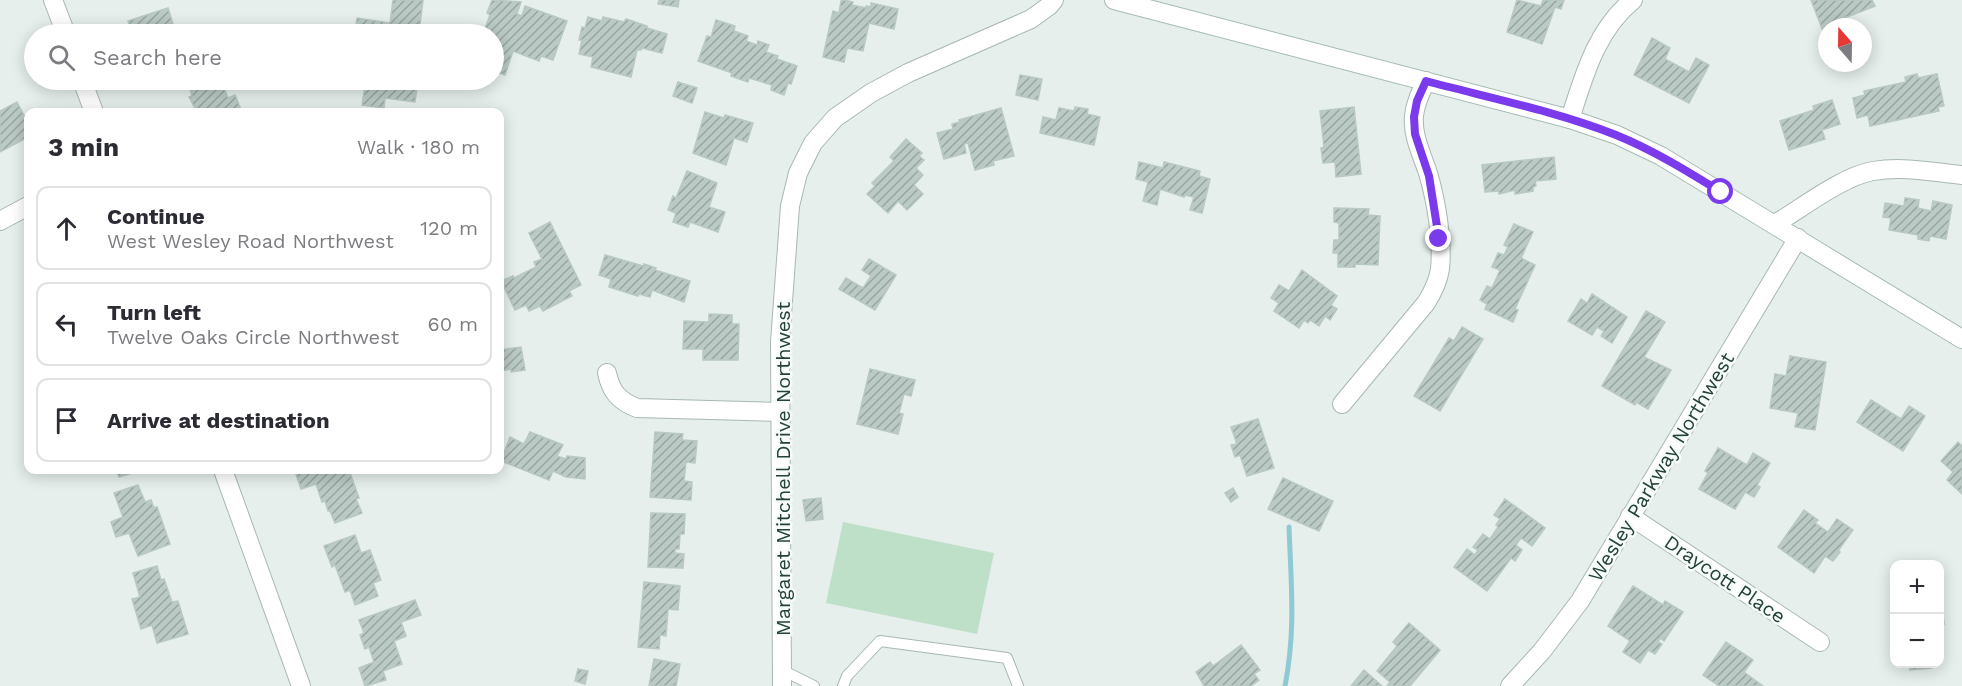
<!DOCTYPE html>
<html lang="en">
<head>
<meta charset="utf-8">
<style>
  body { margin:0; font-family:"Work Sans",sans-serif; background:#f2f2f3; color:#2b2b33 }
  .controls { position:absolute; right:18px; bottom:18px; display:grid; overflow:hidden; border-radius:12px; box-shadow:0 3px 15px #0003 }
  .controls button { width:54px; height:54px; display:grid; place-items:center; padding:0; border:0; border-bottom:2px solid #e1e1e2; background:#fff; color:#2b2b33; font:30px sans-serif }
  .compass { position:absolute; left:1818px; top:18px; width:54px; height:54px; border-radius:50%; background:#fff; box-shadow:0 3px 15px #0003; rotate:340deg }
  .stop { position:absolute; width:18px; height:18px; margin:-14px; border:4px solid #7c3aed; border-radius:50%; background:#fff }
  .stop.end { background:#7c3aed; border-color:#fff; box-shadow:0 2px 6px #0008 }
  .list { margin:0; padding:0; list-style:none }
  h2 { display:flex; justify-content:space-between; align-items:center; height:78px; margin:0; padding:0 24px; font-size:26px }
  h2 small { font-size:20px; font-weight:400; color:#7c7c81 }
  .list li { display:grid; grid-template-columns:39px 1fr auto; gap:18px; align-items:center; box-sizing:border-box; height:84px; margin:0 12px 12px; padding:0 12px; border:2px solid #e1e1e2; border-radius:12px }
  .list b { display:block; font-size:22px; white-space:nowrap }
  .list p { margin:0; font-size:20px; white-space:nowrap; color:#7c7c81 }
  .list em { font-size:20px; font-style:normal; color:#7c7c81 }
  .icon { flex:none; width:33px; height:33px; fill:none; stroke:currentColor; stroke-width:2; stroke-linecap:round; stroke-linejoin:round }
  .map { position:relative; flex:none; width:1962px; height:686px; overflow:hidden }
  .search { position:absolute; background:#fff; box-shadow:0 3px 15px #0003; left:24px; top:24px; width:480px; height:66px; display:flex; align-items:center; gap:15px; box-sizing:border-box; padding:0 21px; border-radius:33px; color:#7c7c81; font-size:22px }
  .panel { position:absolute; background:#fff; box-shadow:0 3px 15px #0003; left:24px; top:108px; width:480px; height:366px; border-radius:12px }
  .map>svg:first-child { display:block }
</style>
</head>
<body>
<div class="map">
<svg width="1962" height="686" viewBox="0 0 1962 686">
  <defs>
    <pattern id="building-hatch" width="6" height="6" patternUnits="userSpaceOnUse" patternTransform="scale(1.5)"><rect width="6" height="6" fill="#bbcac4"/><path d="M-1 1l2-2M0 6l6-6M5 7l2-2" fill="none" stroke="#98a6a0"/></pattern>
  </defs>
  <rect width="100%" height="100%" fill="#e6efeb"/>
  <path fill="#bfe0c8" d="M843 522 994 553 977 634 826 603Z"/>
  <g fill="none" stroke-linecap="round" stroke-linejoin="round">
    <path stroke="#8ec9d4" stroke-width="5" d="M1285 686C1296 629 1291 584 1289 527"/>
  </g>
  <g fill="url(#building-hatch)" stroke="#b8c9c2" stroke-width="1.5">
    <path d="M393 0H423L420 25 452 29 451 34H355L357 18 390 23Z"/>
    <path d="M492 0 521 2 517 14 522 16 525 6 567 21 553 60 541 56 539 61 513 51 505 75 494 71V34H483L490 15 487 13Z"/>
    <path d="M659 0H679L678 7 658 4Z"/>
    <path d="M844 0 853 2 852 5 866 8V6L871 7V3L898 9 894 29 869 23 863 51 847 48 844 62 823 57 833 11 839 13 841 1Z"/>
    <path d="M1517 0 1541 6 1543 0H1564L1561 9 1555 7 1542 44 1507 32Z"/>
    <path d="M1811 0H1872L1875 6 1839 20 1841 24 1827 27V29L1823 31Z"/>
    <path d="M168 8 173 24 164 27 166 34H132L128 21Z"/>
    <path d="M588 17 602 21 603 17 624 22 626 19 647 26V28L667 34 662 53 642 48 641 50H637L631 77 591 67 593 57 579 54 582 40H579L582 27 585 28Z"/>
    <path d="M716 20 735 26 734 31 748 36 746 41 757 45 758 41 769 45 766 52 778 56 777 59 797 66 791 84 788 83 784 95 771 90 772 85 749 78 748 82 731 76 732 73 698 61 707 36 711 37Z"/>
    <path d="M1652 38 1670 48 1665 59 1689 72 1696 58 1709 65 1689 103 1634 75Z"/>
    <path d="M1917 74 1918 78 1937 74 1944 106 1938 107 1939 111 1870 126 1868 115 1857 118 1853 98 1865 95 1864 91 1906 82 1905 77Z"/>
    <path d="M1020 75 1042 79 1038 100 1016 95Z"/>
    <path d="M205 80H221L228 98 235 95 242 112H197L189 97 192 96 189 86Z"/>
    <path d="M366 80H418L415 102 385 98 384 108 362 105Z"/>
    <path d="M678 82 697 88 692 103 673 96Z"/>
    <path d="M1832 100 1840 124 1822 130 1825 139 1789 150 1780 121 1814 110 1813 106Z"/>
    <path d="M17 102 28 123V137L0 152V111Z"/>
    <path d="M1075 107 1088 109 1087 114 1100 117 1094 145 1040 133 1043 117 1056 120 1059 108 1074 111Z"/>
    <path d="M1354 107 1361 174 1336 177 1335 162 1323 163 1321 148 1324 147 1320 111Z"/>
    <path d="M1001 108 1014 156 993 161 994 165 975 170 968 143 964 144 966 153 944 159 937 133 953 129 952 124 960 122 959 120Z"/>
    <path d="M705 112 724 118 725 115 753 123 747 142 734 138 726 165 693 153Z"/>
    <path d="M906 139 922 153 919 156 924 160 916 168 923 175 914 185 923 194 907 210 898 201 888 213 867 194 875 186 872 183 894 161 890 157Z"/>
    <path d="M1554 157 1556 179 1535 181 1536 186 1533 187V191L1515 194V190L1499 194V191L1485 192 1482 165Z"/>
    <path d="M1139 162 1163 168 1164 162 1200 171 1199 176 1210 179 1202 213 1190 210 1194 197 1185 195 1184 197 1160 189 1157 205 1143 201 1148 182 1136 179Z"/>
    <path d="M687 171 717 183 709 207 725 212 718 232 690 222 688 227 673 222 676 213 668 210 673 196 676 198Z"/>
    <path d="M1905 198 1919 200 1918 208 1931 211 1933 201 1952 205 1946 239 1930 236 1929 241 1918 239V235L1889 230 1891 218 1883 217 1885 203 1904 206Z"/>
    <path d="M1334 208 1369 209 1368 215 1380 216 1378 265 1355 264V267H1338V253H1333L1334 240H1339V223L1334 222Z"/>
    <path d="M550 222 581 285 569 291 572 296 543 311 540 306 529 311 526 305 515 310 501 281 513 276 514 278 536 267 534 262 542 259 529 233Z"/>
    <path d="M1514 224 1533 232 1521 258 1535 265 1515 309 1518 310 1513 322 1485 309 1487 304 1480 300 1487 286 1492 288 1500 270 1492 267 1498 253 1504 255 1508 247 1504 245Z"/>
    <path d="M605 255 643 266 644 264 656 268 655 270 690 281 684 302 652 290 650 297 639 294 638 296 609 287 611 279 599 275Z"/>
    <path d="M869 259 896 275 875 310 839 289 846 278 863 288 871 276 862 270Z"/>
    <path d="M1302 270 1337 296 1331 305 1337 309 1330 320 1325 316 1319 326 1310 320 1308 323 1304 320 1299 328 1274 311 1279 303 1271 298 1279 285 1289 291Z"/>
    <path d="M1592 294 1627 317 1612 343 1601 336 1604 331 1597 327 1592 335 1568 321 1581 299 1587 303Z"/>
    <path d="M1646 311 1665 322 1644 357 1671 370 1648 409 1636 402 1635 405 1602 386Z"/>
    <path d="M709 314 732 315V324H739L738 360H703V349H683L684 321 709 322Z"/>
    <path d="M1462 327 1483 339 1440 411 1414 396 1449 338 1454 341Z"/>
    <path d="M521 347 525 370 511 372V369L500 371V350Z"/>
    <path d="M1790 356 1826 362 1815 430 1795 427 1798 413 1770 408 1775 374 1786 376Z"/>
    <path d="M870 369 915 380 911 396 904 394 899 413 903 414 898 434 857 424Z"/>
    <path d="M1871 400 1901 419 1909 406 1925 416 1903 451 1857 422Z"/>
    <path d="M1258 419 1274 468 1247 476 1240 455 1235 457 1231 445 1237 444 1231 427Z"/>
    <path d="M530 432 563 445 557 456 566 459 567 456 585 458V479L566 477 553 471 549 480 501 461 510 437 524 444Z"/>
    <path d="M655 432 683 434 682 440 697 441 695 463 686 462 684 481 692 482 691 500 650 497Z"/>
    <path d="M1958 442 1962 446V494L1947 480 1953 472 1941 461Z"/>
    <path d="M1718 448 1747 465 1753 453 1770 463 1757 485 1760 487 1754 497 1745 492 1735 509 1699 489 1708 473 1705 471Z"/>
    <path d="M116 470H142L119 477Z"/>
    <path d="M307 470H349L359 498 356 499 362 513 335 523 330 511H328L325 501 322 502 316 484 301 489 296 474Z"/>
    <path d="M1283 478 1333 501 1319 531 1268 509Z"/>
    <path d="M138 485 145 502 151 500 154 508 157 507 170 544 138 556 129 533 116 537 111 522 123 517 114 493Z"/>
    <path d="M1233 488 1238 497 1231 502 1225 493Z"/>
    <path d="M821 498 823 519 806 521 803 500Z"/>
    <path d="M1505 499 1545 528 1532 546 1521 538 1516 545 1522 550 1515 561 1511 558 1487 591 1454 567 1467 549 1475 555 1478 550 1473 547 1483 534 1490 539 1498 527 1496 525 1500 519 1494 515Z"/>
    <path d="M1804 510 1818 520 1815 523 1828 532 1837 519 1853 530 1838 551 1840 552 1833 561 1825 556 1814 573 1778 547Z"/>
    <path d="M651 513 685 514 684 534H680L679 549H675V553L684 554 683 568 648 567Z"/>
    <path d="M355 535 361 553 370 550 381 580 373 583 378 596 355 605 350 590 345 592 335 565 332 567 324 546Z"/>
    <path d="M157 566 161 580 164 579 172 602 178 601 188 634 157 643 152 625 141 629 132 599 140 597 133 573Z"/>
    <path d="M644 582 680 586 678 610 668 609 666 636 660 635 659 649 638 647Z"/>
    <path d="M1633 586 1663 605 1665 601 1683 612 1664 641 1660 638 1658 642 1662 644 1655 654 1648 650 1640 663 1623 652 1630 641 1608 626Z"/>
    <path d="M1940 590 1944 624H1940Z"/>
    <path d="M415 600 421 615 401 622 406 636 394 641 402 664 383 671 386 680 365 686 359 668 374 662 369 647 365 649 360 635 364 633 359 620Z"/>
    <path d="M1409 623 1440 650 1410 686H1387L1390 682 1377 671 1397 646 1393 642Z"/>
    <path d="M1726 642 1753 660 1744 672 1763 686H1719L1703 675Z"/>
    <path d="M1241 645 1260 670 1254 674 1259 680 1251 686H1204L1196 672 1210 662 1213 666Z"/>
    <path d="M654 659 680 664 676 686H649Z"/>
    <path d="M1909 664H1930L1931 668 1910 670Z"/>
    <path d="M578 669 588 671 585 684 575 681Z"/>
    <path d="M1364 670 1382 686H1351Z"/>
  </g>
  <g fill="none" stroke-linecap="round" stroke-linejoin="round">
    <defs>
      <g id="lane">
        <path d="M782 670 814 686"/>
        <path d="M843 686 847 676 880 641 1007 658 1018 686"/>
      </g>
      <g id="street">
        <path d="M53 0 66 34"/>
        <path d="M82 80 94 112"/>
        <path d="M1570 119C1584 76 1596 30 1633 0"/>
        <path d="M0 221 28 206"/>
        <path d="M1775 224C1802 208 1843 176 1873 171 1903 166 1933 172 1962 175"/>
        <path d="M607 373C611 392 619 401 637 408L779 412"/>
        <path d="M1342 404 1426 303C1433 292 1438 282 1440 269 1443 241 1436 200 1428 173 1422 155 1412 135 1414 116 1415 103 1421 92 1426 81"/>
        <path d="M223 470 301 686"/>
        <path d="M1630 516 1820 642"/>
        <path d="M782 686 780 342 790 206 798 173 813 143 835 118 871 93 908 73 1031 19 1049 6 1054 0"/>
        <path d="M1510 686 1542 651 1580 601 1798 238"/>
      </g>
      <path id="secondary" d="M1114 0 1570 119 1617 135 1661 156 1962 339"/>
    </defs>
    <use href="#lane" stroke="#a8b8b2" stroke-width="12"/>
    <use href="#street" stroke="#a8b8b2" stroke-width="20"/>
    <use href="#secondary" stroke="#a4bbb3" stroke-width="20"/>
    <use href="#lane" stroke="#fff" stroke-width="10"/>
    <use href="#street" stroke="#fff" stroke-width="18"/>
    <use href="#secondary" stroke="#fff" stroke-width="18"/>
  </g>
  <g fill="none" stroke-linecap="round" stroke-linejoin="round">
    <path stroke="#7c3aed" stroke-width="8" d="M1439 239 1429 176 1415 134 1414 117 1417 101 1426 81C1490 98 1555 111 1616 135 1653 150 1687 171 1721 192"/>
  </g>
  <g text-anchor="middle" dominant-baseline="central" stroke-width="5" stroke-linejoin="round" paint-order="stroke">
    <g font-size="20" fill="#24423a" stroke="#f7fbf9">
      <text transform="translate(1661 467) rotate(-59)">Wesley Parkway Northwest</text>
      <text transform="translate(783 469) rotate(-90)">Margaret Mitchell Drive Northwest</text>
      <text transform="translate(1725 579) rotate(34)">Draycott Place</text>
    </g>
  </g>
</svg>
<div class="controls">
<button>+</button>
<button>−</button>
</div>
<svg class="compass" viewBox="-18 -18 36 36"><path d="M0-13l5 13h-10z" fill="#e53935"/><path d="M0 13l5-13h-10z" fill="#7c7c81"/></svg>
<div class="stop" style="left:1721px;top:192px"></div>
<div class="stop end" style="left:1439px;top:239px"></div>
<div class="search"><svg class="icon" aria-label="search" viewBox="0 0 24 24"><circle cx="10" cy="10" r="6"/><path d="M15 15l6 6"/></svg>Search here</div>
<section class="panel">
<h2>3 min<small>Walk · 180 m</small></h2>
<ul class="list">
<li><svg class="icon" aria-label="ahead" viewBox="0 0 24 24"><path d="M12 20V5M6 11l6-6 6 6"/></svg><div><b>Continue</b><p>West Wesley Road Northwest</p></div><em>120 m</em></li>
<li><svg class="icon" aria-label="left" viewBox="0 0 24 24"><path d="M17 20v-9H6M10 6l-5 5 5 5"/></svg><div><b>Turn left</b><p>Twelve Oaks Circle Northwest</p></div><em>60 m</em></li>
<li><svg class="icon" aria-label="arrive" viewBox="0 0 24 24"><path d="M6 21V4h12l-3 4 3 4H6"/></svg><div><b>Arrive at destination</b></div></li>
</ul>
</section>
</div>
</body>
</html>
